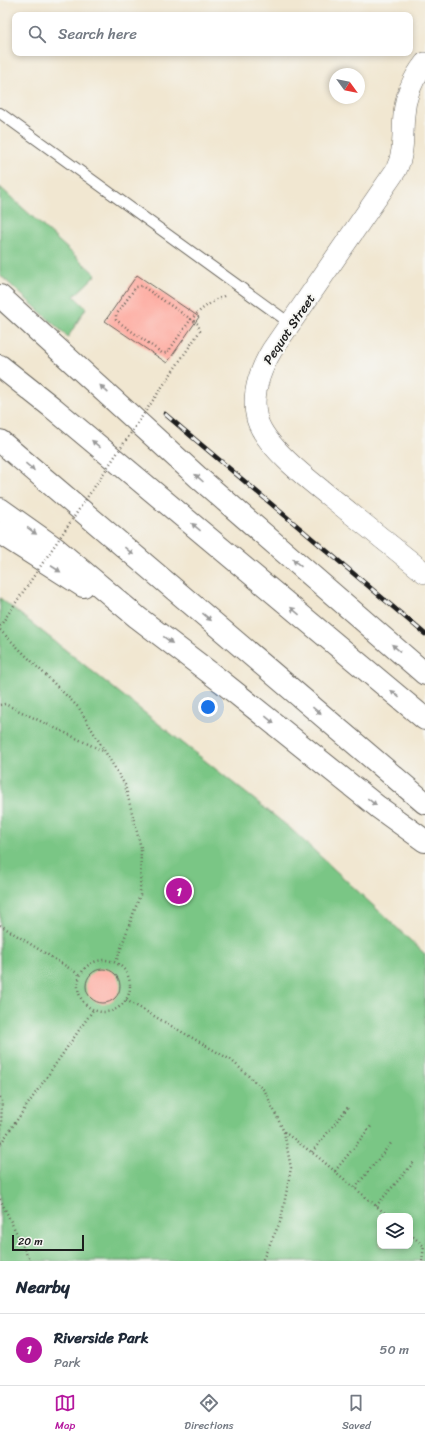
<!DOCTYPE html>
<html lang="en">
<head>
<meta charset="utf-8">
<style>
  body { margin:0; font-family:Sriracha,sans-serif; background:#f6f6f7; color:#1f2937 }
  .controls { position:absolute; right:12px; bottom:12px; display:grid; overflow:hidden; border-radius:8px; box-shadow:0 2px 6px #0003 }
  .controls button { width:36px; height:36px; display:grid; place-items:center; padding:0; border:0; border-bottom:1px solid #e0e1e3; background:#fff; color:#1f2937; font:20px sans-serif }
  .compass { position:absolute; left:329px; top:68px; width:36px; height:36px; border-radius:50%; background:#fff; box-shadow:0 2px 6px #0003; rotate:123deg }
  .scale { position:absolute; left:12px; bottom:10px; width:72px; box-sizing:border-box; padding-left:4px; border:2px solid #1c1c1c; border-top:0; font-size:11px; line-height:14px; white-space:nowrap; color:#1c1c1c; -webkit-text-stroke:3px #f6f6f2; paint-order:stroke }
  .you { position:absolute; left:208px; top:707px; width:14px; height:14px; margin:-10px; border:3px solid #fff; border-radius:50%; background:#1a73e8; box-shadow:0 0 0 6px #1a73e833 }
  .badge { display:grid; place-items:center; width:26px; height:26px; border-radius:50%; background:#b5179e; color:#fff; font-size:13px; font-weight:700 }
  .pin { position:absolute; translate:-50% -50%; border:2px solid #fff; box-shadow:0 1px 4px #0006 }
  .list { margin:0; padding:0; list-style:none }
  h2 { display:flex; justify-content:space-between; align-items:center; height:52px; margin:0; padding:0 16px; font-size:17px }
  h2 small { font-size:13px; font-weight:400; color:#747a83 }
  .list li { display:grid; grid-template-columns:26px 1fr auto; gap:12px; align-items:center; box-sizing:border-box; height:72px; padding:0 16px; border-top:1px solid #e0e1e3 }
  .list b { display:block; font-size:15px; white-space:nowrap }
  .list p { margin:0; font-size:13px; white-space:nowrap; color:#747a83 }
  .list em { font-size:13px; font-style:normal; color:#747a83 }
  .icon { flex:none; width:22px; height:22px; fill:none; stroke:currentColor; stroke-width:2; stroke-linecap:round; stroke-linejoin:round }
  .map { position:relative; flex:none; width:425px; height:1261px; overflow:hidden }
  .search { position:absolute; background:#fff; box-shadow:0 2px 6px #0003; left:12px; right:12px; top:12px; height:44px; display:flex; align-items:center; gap:10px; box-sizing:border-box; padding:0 14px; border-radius:8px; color:#747a83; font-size:15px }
  .sheet { height:124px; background:#fff }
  nav { display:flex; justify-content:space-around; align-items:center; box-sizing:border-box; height:56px; border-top:1px solid #e0e1e3; background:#fff; font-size:11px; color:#747a83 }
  nav a { display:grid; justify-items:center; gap:2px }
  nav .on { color:#b5179e }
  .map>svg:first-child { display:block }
</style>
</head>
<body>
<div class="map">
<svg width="425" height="1261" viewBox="0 0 425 1261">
  <rect width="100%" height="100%" fill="#f6f6f2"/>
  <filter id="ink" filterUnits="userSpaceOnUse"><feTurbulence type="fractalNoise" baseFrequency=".025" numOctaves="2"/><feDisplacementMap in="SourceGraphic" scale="8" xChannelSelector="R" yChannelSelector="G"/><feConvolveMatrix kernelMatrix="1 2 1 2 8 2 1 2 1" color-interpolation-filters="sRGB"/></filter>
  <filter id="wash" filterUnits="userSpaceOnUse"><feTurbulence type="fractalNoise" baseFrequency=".012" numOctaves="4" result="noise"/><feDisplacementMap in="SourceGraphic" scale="16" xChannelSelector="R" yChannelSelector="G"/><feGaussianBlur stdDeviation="0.9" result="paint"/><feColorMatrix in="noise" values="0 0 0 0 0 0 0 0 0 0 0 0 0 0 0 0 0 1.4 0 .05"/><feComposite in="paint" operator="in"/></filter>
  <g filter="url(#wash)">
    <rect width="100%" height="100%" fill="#f1e7d1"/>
    <g fill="#7ac685" stroke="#4b7150" fill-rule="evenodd">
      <path d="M0 187 96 275 74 296 86 308 68 337 0 275Z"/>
      <path d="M0 598 290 828 425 954V1261H0ZM380 1216H410V1246H380Z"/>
    </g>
    <g id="blocks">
      <g fill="#fea99e">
        <path d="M137 275 199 317 167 363 105 321Z"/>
        <circle cx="103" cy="986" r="17"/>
      </g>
    </g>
  </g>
  <g filter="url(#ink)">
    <use href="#blocks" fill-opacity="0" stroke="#67635b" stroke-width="1"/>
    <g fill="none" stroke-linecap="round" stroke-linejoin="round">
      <defs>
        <path id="service" d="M0 113 291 324"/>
        <path id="minor" d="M425 63C414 77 405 96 404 115 402 134 405 152 396 170L272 350C260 370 251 395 257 419 266 451 324 491 349 512 374 532 400 553 425 573"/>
        <g id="motorway">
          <path d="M0 296 199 478 425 674"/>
          <path d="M0 366 53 408 425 719"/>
          <path d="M0 441 425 803"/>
          <path d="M0 509 55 548 137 617 222 682 378 807 425 841"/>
          <path d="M0 533 83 586"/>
        </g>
      </defs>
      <use href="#service" stroke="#67635b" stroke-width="12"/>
      <use href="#minor" stroke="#67635b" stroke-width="22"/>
      <use href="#motorway" stroke="#67635b" stroke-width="24"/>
      <g stroke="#67635b" stroke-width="2.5" stroke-dasharray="1 3" stroke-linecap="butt">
        <path d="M170 349C189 322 193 311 224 296"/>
        <path d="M0 630 79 708 125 785 141 848 140 895 116 962"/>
        <path d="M0 705 5 704 105 752"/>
        <path d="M0 925 80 975"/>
        <circle cx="104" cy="986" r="26"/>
        <path d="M126 1000 231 1060 265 1091 284 1132 291 1168 281 1220 262 1261"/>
        <path d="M0 1097 2 1101 0 1147"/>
        <path d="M284 1132 318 1157 388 1216"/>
        <path d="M1 1143 93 1010"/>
        <path d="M312 1152 349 1106"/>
        <path d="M335 1171 372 1125"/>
        <path d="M355 1188 392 1142"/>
        <path d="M0 1199 30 1261"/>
        <path d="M376 1206 415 1161"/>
        <path d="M410 1234 425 1247"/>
        <path d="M422 1261 424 1246"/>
      </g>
      <use href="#service" stroke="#fff" stroke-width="10"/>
      <use href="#minor" stroke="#fff" stroke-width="21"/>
      <use href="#motorway" stroke="#fff" stroke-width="22"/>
      <defs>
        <path id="rail" d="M165 414 425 634"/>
      </defs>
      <use href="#rail" stroke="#1c1c1c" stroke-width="4.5"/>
      <use href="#rail" stroke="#f6f6f2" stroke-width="3" stroke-dasharray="9" stroke-linecap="butt"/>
      <path stroke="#67635b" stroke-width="2.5" stroke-dasharray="1 3" stroke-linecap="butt" d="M0 626 200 331 198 324 142 286 136 287 116 315V320L162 353H166L170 349"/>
    </g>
    <defs><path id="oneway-solid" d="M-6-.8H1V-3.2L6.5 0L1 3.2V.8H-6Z"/></defs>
    <g fill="#999">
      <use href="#oneway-solid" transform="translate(104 389) rotate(-137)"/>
      <use href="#oneway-solid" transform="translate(96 444) rotate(-140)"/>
      <use href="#oneway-solid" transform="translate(30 467) rotate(40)"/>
      <use href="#oneway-solid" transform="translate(199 478) rotate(-138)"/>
      <use href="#oneway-solid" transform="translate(196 527) rotate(-140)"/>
      <use href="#oneway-solid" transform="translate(32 531) rotate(36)"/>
      <use href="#oneway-solid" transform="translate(129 551) rotate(40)"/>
      <use href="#oneway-solid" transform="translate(297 563) rotate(-139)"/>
      <use href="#oneway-solid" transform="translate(56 569) rotate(33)"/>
      <use href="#oneway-solid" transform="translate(295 611) rotate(-140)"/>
      <use href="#oneway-solid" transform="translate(207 617) rotate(40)"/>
      <use href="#oneway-solid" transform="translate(168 640) rotate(37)"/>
      <use href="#oneway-solid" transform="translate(396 648) rotate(-139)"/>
      <use href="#oneway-solid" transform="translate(395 694) rotate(-140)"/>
      <use href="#oneway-solid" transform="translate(317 711) rotate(40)"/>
      <use href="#oneway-solid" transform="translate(270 720) rotate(39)"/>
      <use href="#oneway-solid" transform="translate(372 802) rotate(39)"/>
    </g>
  </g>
  <g text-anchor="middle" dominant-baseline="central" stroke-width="4" stroke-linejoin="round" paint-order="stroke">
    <g font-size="13" fill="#1c1c1c" stroke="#f6f6f2">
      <text transform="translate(289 329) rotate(-56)">Pequot Street</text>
    </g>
  </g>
</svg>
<div class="controls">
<button><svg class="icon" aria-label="layers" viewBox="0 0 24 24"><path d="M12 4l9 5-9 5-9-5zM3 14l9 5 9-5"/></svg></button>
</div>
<svg class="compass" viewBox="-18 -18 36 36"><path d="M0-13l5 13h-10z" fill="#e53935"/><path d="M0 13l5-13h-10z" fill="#747a83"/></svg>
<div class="scale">20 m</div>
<div class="you"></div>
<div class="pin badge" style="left:179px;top:891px">1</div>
<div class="search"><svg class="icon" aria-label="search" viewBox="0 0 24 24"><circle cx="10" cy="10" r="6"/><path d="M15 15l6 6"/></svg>Search here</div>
</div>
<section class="sheet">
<h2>Nearby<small></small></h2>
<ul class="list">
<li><span class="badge">1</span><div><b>Riverside Park</b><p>Park</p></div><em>50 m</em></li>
</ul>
</section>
<nav>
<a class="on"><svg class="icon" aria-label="map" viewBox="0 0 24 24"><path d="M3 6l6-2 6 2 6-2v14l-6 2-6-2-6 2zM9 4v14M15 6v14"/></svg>Map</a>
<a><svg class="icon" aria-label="directions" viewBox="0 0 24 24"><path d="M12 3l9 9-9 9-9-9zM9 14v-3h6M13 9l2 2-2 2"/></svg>Directions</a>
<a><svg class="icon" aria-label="saved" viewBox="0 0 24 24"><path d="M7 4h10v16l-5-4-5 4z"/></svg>Saved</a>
</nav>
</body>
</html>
